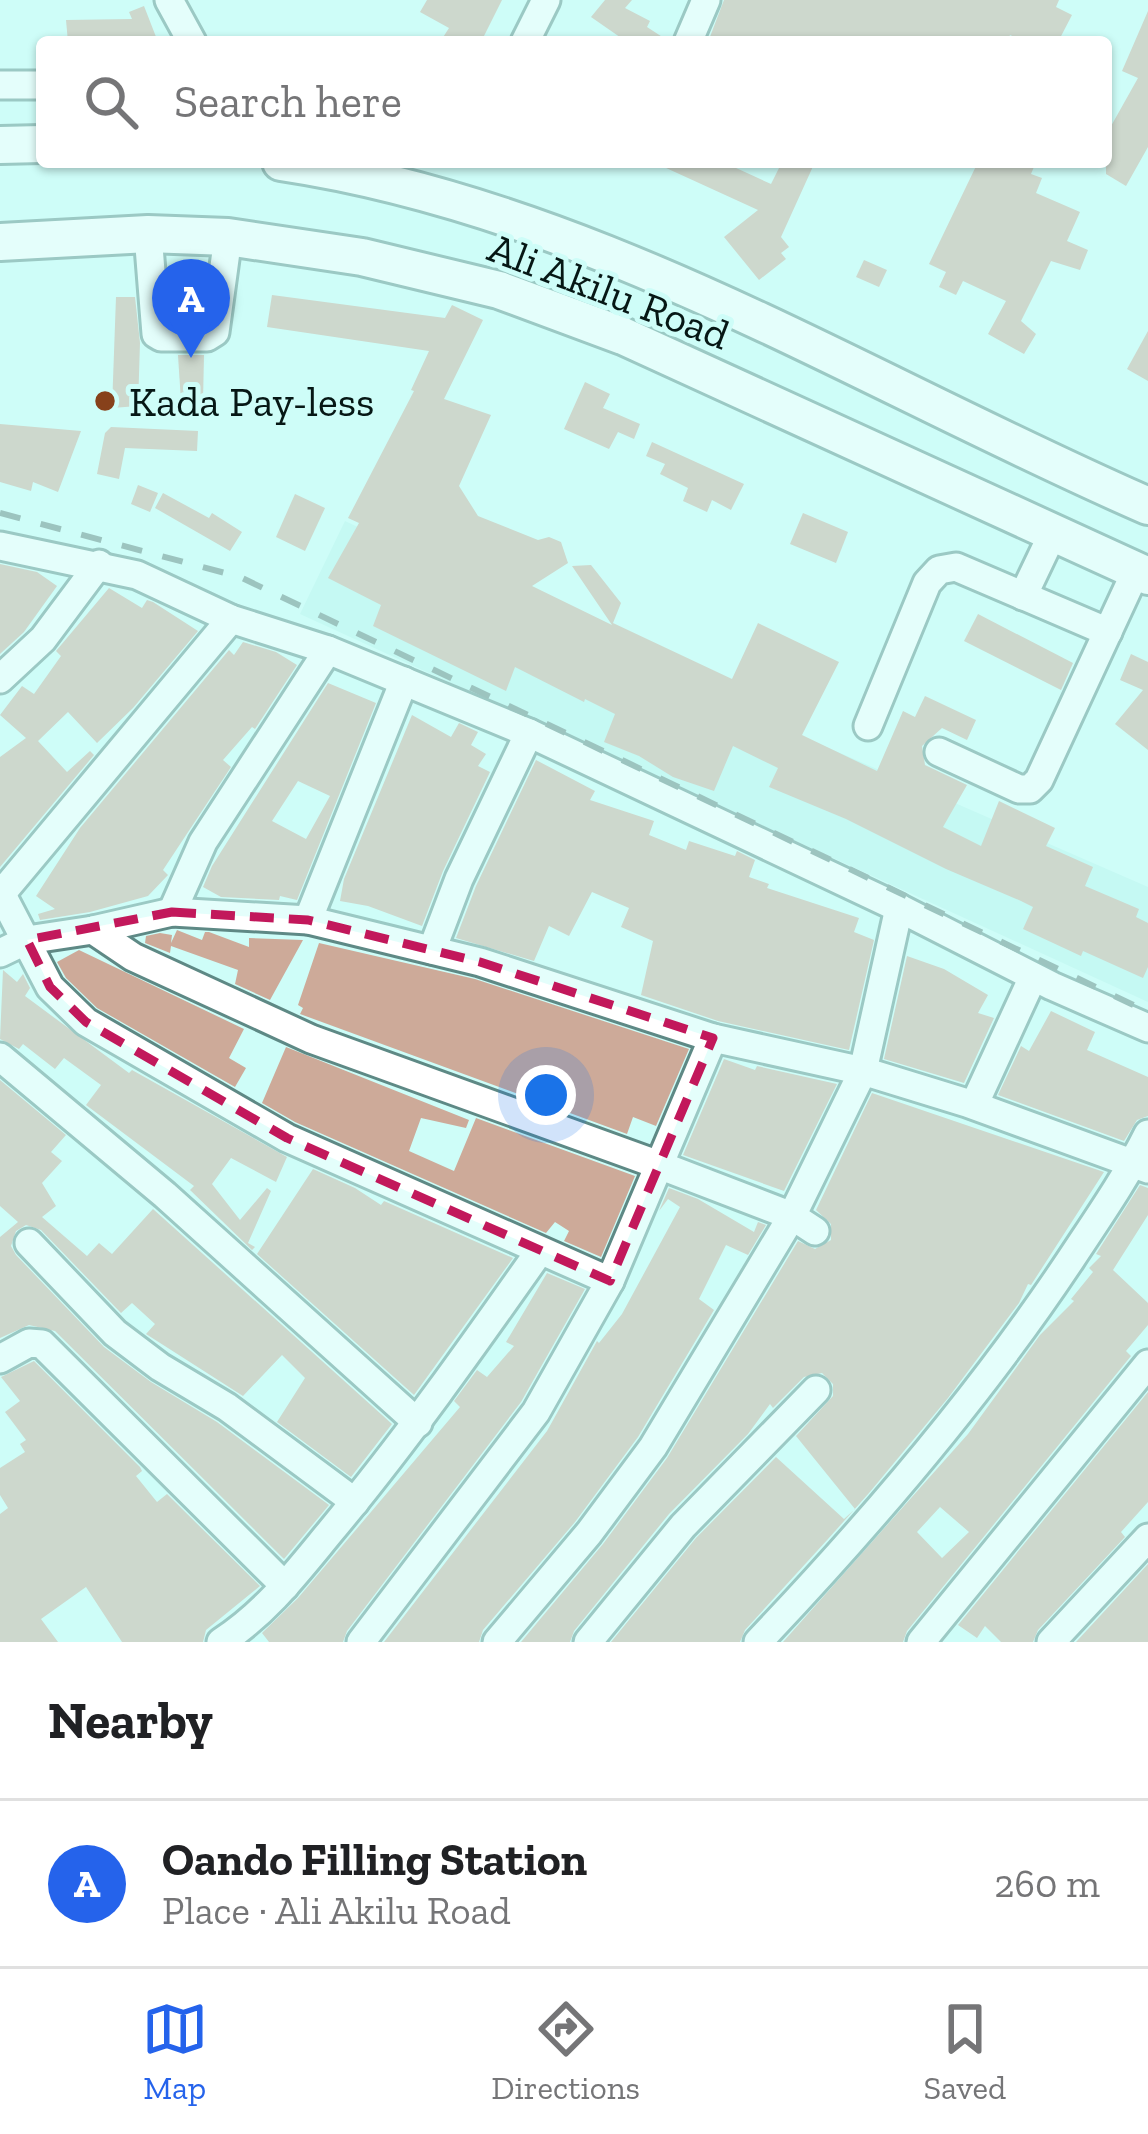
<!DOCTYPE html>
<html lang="en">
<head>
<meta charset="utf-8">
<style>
  body { margin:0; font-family:"Zilla Slab",serif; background:#f2f2f2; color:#202124 }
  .you { position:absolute; left:546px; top:1095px; width:42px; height:42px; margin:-30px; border:9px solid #fff; border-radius:50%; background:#1a73e8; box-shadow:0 0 0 18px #1a73e833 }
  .badge { display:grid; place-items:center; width:78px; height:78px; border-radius:50%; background:#2563eb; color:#fff; font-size:39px; font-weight:700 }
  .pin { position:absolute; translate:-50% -99px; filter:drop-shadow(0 3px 6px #0008) }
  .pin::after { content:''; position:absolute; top:63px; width:42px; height:36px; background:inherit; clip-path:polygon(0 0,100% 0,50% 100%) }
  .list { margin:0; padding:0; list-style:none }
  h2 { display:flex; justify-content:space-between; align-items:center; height:156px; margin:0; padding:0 48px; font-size:51px }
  h2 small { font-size:39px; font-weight:400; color:#757577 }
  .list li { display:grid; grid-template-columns:78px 1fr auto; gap:36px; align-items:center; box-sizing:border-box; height:168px; padding:0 48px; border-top:3px solid #e0e0e0 }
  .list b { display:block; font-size:45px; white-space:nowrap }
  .list p { margin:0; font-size:39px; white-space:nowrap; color:#757577 }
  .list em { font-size:39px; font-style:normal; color:#757577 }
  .icon { flex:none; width:66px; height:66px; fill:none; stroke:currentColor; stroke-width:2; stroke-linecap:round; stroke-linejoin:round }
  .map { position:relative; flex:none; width:1148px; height:1642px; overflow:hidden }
  .search { position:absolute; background:#fff; box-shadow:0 3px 9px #0004; left:36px; right:36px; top:36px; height:132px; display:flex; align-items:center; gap:30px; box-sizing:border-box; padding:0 42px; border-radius:12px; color:#757577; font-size:45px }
  .sheet { height:324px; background:#fff }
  nav { display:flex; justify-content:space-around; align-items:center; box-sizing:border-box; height:168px; border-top:3px solid #e0e0e0; background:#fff; font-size:33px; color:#757577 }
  nav a { display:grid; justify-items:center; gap:6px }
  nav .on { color:#2563eb }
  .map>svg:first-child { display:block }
</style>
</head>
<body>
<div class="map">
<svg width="1148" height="1642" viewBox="0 0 1148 1642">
  <rect width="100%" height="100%" fill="#cefdf8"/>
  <path fill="#baf3ed" d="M345 521 808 739 1148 887V1002L300 614Z"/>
  <g fill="#cdaa99" fill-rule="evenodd">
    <path d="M427 0H502L481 42H440L449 28 420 12Z"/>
    <path d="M605 0H632L625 8 650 21 647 27 670 42H627L591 17Z"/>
    <path d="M724 0H1059L1056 7 1072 15 1058 42H1026L1010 35 1007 42H768L756 36 753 42H708Z"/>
    <path d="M144 6 158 42H68L66 20 132 19 129 12Z"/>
    <path d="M1148 11V147L1126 186 1106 174V135L1138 78 1122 71Z"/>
    <path d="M653 162H723L771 184 782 162H815L781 237 789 247 781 253 786 259 759 280 724 237 758 210Z"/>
    <path d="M978 162H1036L1031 174 1042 178 1036 193 1080 212 1067 241 1088 250 1080 270 1051 261 1021 321 1036 334 1024 354 988 334 1006 301 963 281 956 295 939 287 946 272 929 264Z"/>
    <path d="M864 260 887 270 879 287 856 277Z"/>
    <path d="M272 295 445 318 452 305 483 320 444 399 491 415 459 486 478 516 538 540 549 537 561 542 568 563 532 586 612 625 572 566 591 565 621 603 613 623 732 679 758 623 839 662 802 735 877 771 903 711 915 717 925 696 976 720 967 740 942 728 922 746 925 765 967 785 943 827 981 846 999 801 1055 828 1046 846 1093 867 1085 886 1139 909 1136 917 1148 923V967L1143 978 1083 951 1081 956 1023 929 1033 907 1021 901 946 869 846 819 769 787 778 768 733 746 714 791 673 777 639 756 604 742 615 714 585 699 584 702 515 667 506 691 373 626 381 605 328 578 359 523 348 518 414 391 411 390 429 351 267 327Z"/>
    <path d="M116 297H135L140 343 138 406 112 408Z"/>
    <path d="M1148 331V381L1127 369Z"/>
    <path d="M178 355H204L203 401 181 402Z"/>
    <path d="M585 382 610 394 603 408 640 424 634 439 618 432 609 449 564 429Z"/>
    <path d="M0 424 81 431 58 492 33 482 31 491 0 482Z"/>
    <path d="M111 427 198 431 197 451 125 448 119 479 97 474 105 433Z"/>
    <path d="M652 442 744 484 731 510 712 500 707 512 683 501 688 488 660 474 665 464 646 456Z"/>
    <path d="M138 485 158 493 150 512 131 504Z"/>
    <path d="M163 493 209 518 212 513 242 532 230 551 155 508Z"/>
    <path d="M295 494 325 508 305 551 276 537Z"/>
    <path d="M803 513 848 532 836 563 790 544Z"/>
    <path d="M0 564 37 572 57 586 24 632 0 654Z"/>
    <path d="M109 588 142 608 147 600 153 602 198 631 133 708 97 743 68 712 38 741 67 772 90 751 94 755 0 867V757L26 738 0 715 22 686 34 694 61 656 56 651Z"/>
    <path d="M978 614 1073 663 1061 690 964 641Z"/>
    <path d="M243 642 276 652 297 665 255 729 252 727 223 760 231 767 163 870 168 875 148 896 90 912 40 920 38 914 55 909 36 896 80 828 229 650 234 655Z"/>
    <path d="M1131 654 1148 662V750L1115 724 1143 690 1120 680Z"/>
    <path d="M328 683 376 703 297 900 280 896 279 900 221 897 203 887 212 866ZM298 781 330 796 306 839 272 821Z"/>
    <path d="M412 715 451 737 459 723 478 732 471 745 486 754 478 766 490 772 443 871 422 926 368 906 340 901 344 879Z"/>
    <path d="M536 760 595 791 590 800 654 821 649 835 686 850 689 841 735 856 737 851 755 860 749 877 769 884 767 888 859 918 854 932 874 940 849 1050 718 1021 641 995 653 941 621 927 629 908 592 892 569 936 549 926 534 961 456 938 476 886Z"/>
    <path d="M177 930 202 940 205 932H209L249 947V938L303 940 270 1000 235 984 238 970 171 946 170 953 145 943 146 936 160 933 172 935 171 943Z"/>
    <path d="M319 943 475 979 689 1049 656 1126 633 1117 627 1134 300 1014 303 1008 298 1005Z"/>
    <path d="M79 950 244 1029 229 1058 246 1068 235 1087 97 1008 66 978 57 962Z"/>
    <path d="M907 956 944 969 988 995 978 1013 994 1018 964 1083 884 1059Z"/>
    <path d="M3 970 17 982 23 974 30 988 25 996 129 1073 132 1070 287 1157 276 1182 231 1158 212 1184 240 1220 267 1188 271 1191 248 1243 255 1247 252 1250 190 1190 194 1186 86 1105 101 1085 64 1058 55 1069 23 1044 19 1049 0 1039Z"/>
    <path d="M1051 1011 1095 1032 1087 1050 1148 1077V1116L1137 1120 1124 1141 998 1095 1021 1046 1029 1051Z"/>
    <path d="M286 1047 469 1120 466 1128 421 1118 409 1151 454 1171 476 1118 635 1176 601 1257 564 1241 569 1231 555 1222 546 1233 295 1122 262 1103Z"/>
    <path d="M724 1059 755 1070 757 1066 837 1084 784 1191 683 1155Z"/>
    <path d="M0 1080 66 1135 51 1152 62 1161 42 1183 56 1206 42 1217 87 1256 99 1243 112 1254 153 1209 392 1424 351 1477 277 1422 305 1378 282 1355 243 1396 146 1334 155 1324 132 1303 121 1313 41 1230 26 1225 16 1231 11 1246 16 1255 104 1347 151 1382 217 1422 329 1505 284 1559 55 1331 29 1325 0 1338V1237L18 1222 0 1206Z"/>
    <path d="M872 1093 1104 1172 1031 1285 1028 1284 1019 1303 948 1398 869 1493 828 1539 745 1630 740 1642H611L696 1538 776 1457 844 1519 855 1509 796 1436 833 1396V1384L822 1373 804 1377 773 1408 770 1404 748 1434 669 1514 574 1631 570 1642H521L603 1544 667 1458 798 1241 815 1249 831 1240V1224L816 1210Z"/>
    <path d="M313 1169 355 1188 381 1205 384 1201 513 1258 414 1395 257 1254Z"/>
    <path d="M1140 1185 1148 1188V1215L1113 1270 1148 1303V1325L1126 1351 1131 1356 907 1631 903 1642H783L968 1434 1040 1335 1074 1301 1071 1299 1093 1272 1089 1268 1101 1256 1096 1254ZM940 1507 969 1532 942 1558 917 1532Z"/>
    <path d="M669 1188 698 1199 754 1232 758 1222 766 1225 748 1255 726 1245 699 1299 714 1310 638 1437 575 1522 483 1630 479 1642H384L547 1431 597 1341 599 1343 622 1314 680 1207 668 1199 659 1211Z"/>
    <path d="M547 1273 585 1289 521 1402 347 1631 343 1642H269L262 1633 298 1598 460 1407 454 1401 477 1370 487 1377 514 1346 506 1342Z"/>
    <path d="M34 1361 140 1467 142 1471 136 1476 157 1502 167 1494 260 1586 206 1630 203 1642H122L86 1587 41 1619 58 1642H0V1514L8 1508 0 1495V1468L25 1452 20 1444 26 1440 5 1412 20 1401 1 1377Z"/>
    <path d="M1148 1392V1502L1121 1532 1125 1537 1038 1630 1033 1642H1001L985 1626 977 1638 958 1625Z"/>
    <path d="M1148 1564V1642H1076Z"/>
  </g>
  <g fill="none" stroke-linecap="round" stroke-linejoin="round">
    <defs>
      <g id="minor">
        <path d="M169 0 192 42"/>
        <path d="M525 42 546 0"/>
        <path d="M688 42 706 0"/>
        <path d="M0 85H42"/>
        <path d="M148 234 156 334 161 337H207L215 332 228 237"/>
        <path d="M0 546 137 575 231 619 328 650 529 733 899 908 1052 986 1148 1028"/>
        <path d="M1023 596 1053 533"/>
        <path d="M0 679 43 639 99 564"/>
        <path d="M868 726 927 583 939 570 956 567 1108 632"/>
        <path d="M939 752 1019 789H1030L1039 780 1136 571"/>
        <path d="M0 891 50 987 86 1022 287 1138 610 1281"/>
        <path d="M2 893 231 619"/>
        <path d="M172 912 203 842 328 650"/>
        <path d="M308 920 404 681"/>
        <path d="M93 930 133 957 311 1039 659 1165 792 1216 815 1231"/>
        <path d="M432 950 459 879 529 733"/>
        <path d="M0 953 27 940 93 930 172 912 308 920 480 962 713 1038 863 1071 967 1103 1148 1169"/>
        <path d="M0 1057 165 1195 418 1423"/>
        <path d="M974 1105 1033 977"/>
        <path d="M29 1243 115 1333 160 1367 227 1407 355 1502"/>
        <path d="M0 1359 29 1343 42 1344 285 1586"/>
        <path d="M221 1642C266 1613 297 1572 330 1532 405 1442 472 1347 539 1252"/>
        <path d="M361 1642 536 1412 610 1281 713 1038"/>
        <path d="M497 1642 589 1533 653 1447 792 1216 863 1071 899 908"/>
        <path d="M588 1642 683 1526 816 1390"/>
        <path d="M758 1642C871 1523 980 1396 1071 1259 1098 1218 1126 1178 1148 1134"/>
        <path d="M921 1642 1148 1364"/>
        <path d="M1051 1642 1148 1538"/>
      </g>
      <g id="major">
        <path d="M0 145 42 144"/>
        <path d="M281 162C594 209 863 382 1148 506"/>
        <path d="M0 242 148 234 228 237 362 257 499 290 623 336 1148 576"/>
      </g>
    </defs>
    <use href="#minor" stroke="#5e8985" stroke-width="33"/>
    <use href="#major" stroke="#5e8985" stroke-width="42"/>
    <use href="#minor" stroke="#fff" stroke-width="27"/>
    <use href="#major" stroke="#fff" stroke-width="36"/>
    <path stroke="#607e7b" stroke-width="6" stroke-dasharray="21 21" stroke-linecap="butt" d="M0 513 240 577 1148 1012"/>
  </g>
  <path d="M0 0H1148V1642H0ZM172 912 308 920 480 962 713 1038 610 1281 287 1138 86 1022 50 987 27 940Z" fill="#cefdf8" fill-opacity=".55" fill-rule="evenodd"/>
  <path fill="none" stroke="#c2185b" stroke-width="9" stroke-dasharray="24 15" stroke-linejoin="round" d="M172 912 308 920 480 962 713 1038 610 1281 287 1138 86 1022 50 987 27 940Z"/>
  <circle fill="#87411b" stroke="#cefdf8" stroke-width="4.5" cx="105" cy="401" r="12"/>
  <g text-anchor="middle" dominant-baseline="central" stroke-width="10" stroke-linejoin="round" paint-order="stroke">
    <g font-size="42" fill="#061715" stroke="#cefdf8">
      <text transform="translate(609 291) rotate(21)">Ali Akilu Road</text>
    </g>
    <g font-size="42" fill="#061715" stroke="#cefdf8" text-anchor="start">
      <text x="129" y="401">Kada Pay-less</text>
    </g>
  </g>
</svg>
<div class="you"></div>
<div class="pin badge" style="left:191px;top:358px">A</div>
<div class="search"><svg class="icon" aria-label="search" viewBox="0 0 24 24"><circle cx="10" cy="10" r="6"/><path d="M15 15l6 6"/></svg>Search here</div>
</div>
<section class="sheet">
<h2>Nearby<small></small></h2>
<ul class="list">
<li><span class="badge">A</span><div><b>Oando Filling Station</b><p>Place · Ali Akilu Road</p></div><em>260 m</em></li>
</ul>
</section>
<nav>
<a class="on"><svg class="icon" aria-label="map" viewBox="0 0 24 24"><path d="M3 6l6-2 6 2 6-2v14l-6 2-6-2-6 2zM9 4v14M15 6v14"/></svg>Map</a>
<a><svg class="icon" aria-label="directions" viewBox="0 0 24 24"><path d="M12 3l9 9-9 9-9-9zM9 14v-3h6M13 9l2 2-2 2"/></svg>Directions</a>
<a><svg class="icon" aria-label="saved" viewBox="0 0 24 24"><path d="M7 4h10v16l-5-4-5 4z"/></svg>Saved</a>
</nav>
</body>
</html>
